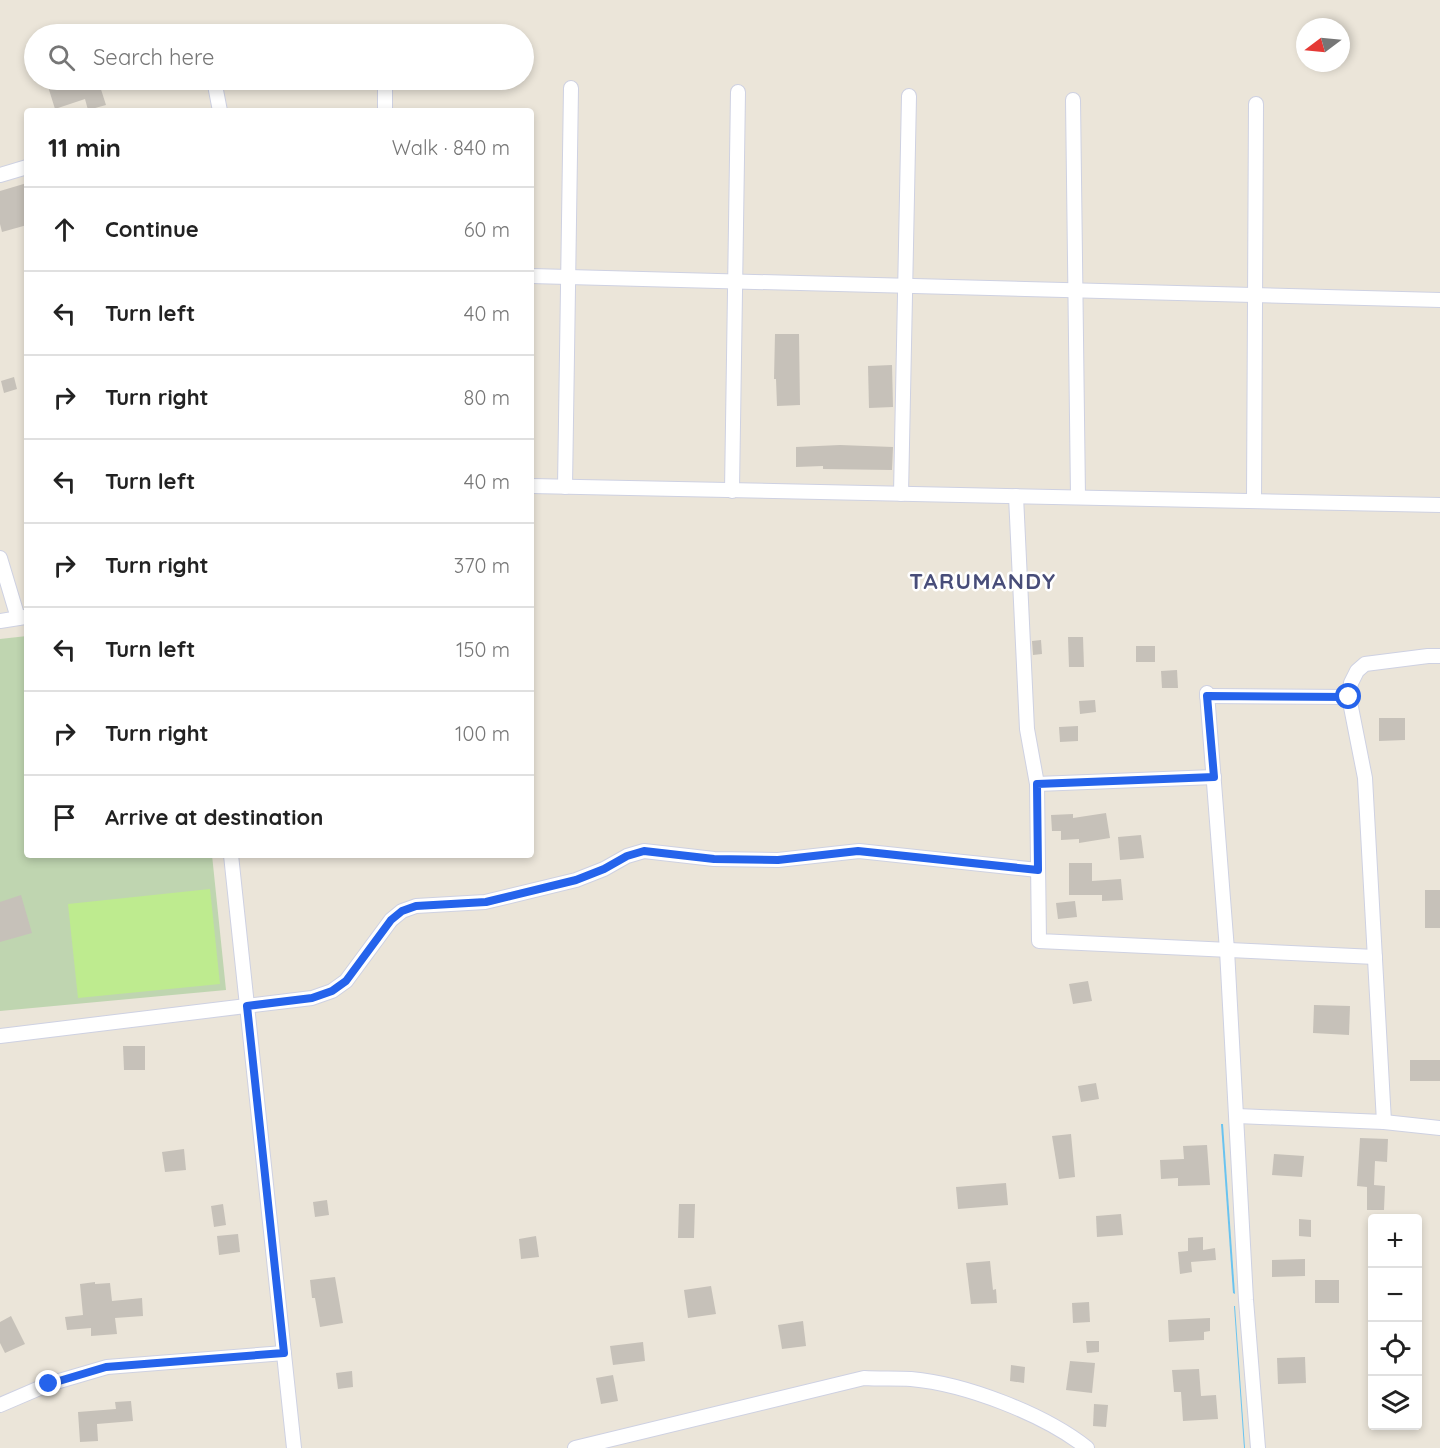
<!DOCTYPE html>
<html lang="en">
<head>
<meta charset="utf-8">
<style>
  body { margin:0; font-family:Quicksand,sans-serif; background:#f6f6f6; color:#222 }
  .controls { position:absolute; right:18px; bottom:18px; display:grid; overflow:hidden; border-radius:6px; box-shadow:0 3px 9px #0003 }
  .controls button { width:54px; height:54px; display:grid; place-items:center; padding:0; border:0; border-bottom:2px solid #e0e0e0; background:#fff; color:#222; font:30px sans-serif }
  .compass { position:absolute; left:1296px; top:18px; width:54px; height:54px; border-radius:50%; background:#fff; box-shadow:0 3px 9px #0003; rotate:254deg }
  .stop { position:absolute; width:18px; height:18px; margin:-14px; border:4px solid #2563eb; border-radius:50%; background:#fff }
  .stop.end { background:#2563eb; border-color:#fff; box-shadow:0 2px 6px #0008 }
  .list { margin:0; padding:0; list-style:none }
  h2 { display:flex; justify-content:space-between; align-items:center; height:78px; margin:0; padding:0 24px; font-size:26px }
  h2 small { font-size:20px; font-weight:400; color:#767676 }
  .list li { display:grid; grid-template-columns:39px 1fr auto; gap:18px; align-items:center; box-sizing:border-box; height:84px; padding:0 24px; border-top:2px solid #e0e0e0 }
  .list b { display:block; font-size:22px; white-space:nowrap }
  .list em { font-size:20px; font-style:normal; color:#767676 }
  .icon { flex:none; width:33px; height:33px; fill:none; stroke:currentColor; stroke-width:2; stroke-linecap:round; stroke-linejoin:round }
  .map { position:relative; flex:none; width:1440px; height:1448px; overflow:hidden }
  .search { position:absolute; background:#fff; box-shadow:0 3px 9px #0003; left:24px; top:24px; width:510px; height:66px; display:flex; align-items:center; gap:15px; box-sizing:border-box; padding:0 21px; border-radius:33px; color:#767676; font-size:22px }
  .panel { position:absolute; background:#fff; box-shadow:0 3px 9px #0003; left:24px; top:108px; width:510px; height:750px; border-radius:6px }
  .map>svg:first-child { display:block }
</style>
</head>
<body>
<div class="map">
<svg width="1440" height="1448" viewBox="0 0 1440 1448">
  <rect width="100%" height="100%" fill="#ebe5d9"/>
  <path fill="#bfd5b0" d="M27 636V855H212L226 990 0 1011V639Z"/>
  <path fill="#beeb8f" d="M210 889 220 984 78 998 68 904Z"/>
  <g fill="#69c3f0">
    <path d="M1221 1124H1223L1235 1294 1233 1293Z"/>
    <path d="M1234 1306H1235L1245 1448H1244Z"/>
  </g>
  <g fill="#c6c1b9">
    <path d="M46 80H98L106 105 88 110 85 99 55 109Z"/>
    <path d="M27 183V225L2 232 0 224V191Z"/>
    <path d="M775 334H799L800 405 777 406 776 379H774Z"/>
    <path d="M892 365 893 407 869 408 868 366Z"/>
    <path d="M14 377 17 389 4 393 1 381Z"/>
    <path d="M840 445 893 447 892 470 823 469V466L796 467V447Z"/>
    <path d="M1068 637H1083L1084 667H1069Z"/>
    <path d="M1041 640 1042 654 1033 655 1032 641Z"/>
    <rect x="1136" y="646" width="19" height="16"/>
    <path d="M1177 670 1178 688H1162L1161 671Z"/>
    <path d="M1095 700 1096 712 1080 714 1079 701Z"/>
    <path d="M1379 718H1405V740L1379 741Z"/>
    <path d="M1078 726V741L1060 742 1059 727Z"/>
    <path d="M1106 813 1110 838 1079 843V839L1061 840V831H1052L1051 815 1073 814V818Z"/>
    <path d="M1141 835 1144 858 1120 860 1118 837Z"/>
    <path d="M1069 863H1092V881L1121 879 1123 900 1102 901V895H1069Z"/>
    <rect x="1425" y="890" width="15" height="38"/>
    <path d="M21 895 32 933 0 942V902Z"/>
    <path d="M1075 901 1077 917 1058 919 1056 903Z"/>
    <path d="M1088 981 1092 1001 1073 1004 1069 984Z"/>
    <path d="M1314 1005 1350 1006 1349 1035 1313 1033Z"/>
    <path d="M123 1046H145V1070H124Z"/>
    <rect x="1410" y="1060" width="30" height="21"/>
    <path d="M1096 1083 1099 1099 1081 1102 1078 1086Z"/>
    <path d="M1071 1134 1075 1177 1059 1179 1052 1136Z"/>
    <path d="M1360 1138 1388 1139 1387 1162 1375 1161 1374 1185 1385 1186 1384 1210H1367V1187L1357 1186Z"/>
    <path d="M1207 1145 1210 1185 1178 1186V1178L1161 1179 1160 1160 1184 1159 1183 1146Z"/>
    <path d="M184 1149 186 1170 165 1172 162 1152Z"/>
    <path d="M1274 1154 1304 1156 1302 1177 1272 1175Z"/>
    <path d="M1006 1183 1008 1205 958 1209 956 1187Z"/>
    <path d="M327 1200 329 1215 315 1217 313 1202Z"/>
    <path d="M223 1204 226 1225 214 1227 211 1206Z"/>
    <path d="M679 1204H695L694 1238H678Z"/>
    <path d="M1121 1214 1123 1235 1097 1237 1096 1216Z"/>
    <path d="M1299 1219 1311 1220V1237L1299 1236Z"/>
    <path d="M238 1234 240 1252 219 1255 217 1236Z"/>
    <path d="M536 1236 539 1257 521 1259 519 1239Z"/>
    <path d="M1203 1237V1250L1215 1248 1216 1260 1191 1262 1192 1272 1180 1274 1178 1252 1188 1251V1238Z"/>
    <path d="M1305 1259V1276L1272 1277V1260Z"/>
    <path d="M990 1261 993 1290 996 1289 997 1303 971 1304 966 1263Z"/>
    <path d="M335 1277 343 1323 320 1327 315 1298H312L310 1280Z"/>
    <rect x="1315" y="1280" width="24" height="23"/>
    <path d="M95 1282V1284L110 1283 112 1301 142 1298 143 1316 115 1318 117 1334 91 1336V1328L67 1330 65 1317 83 1315 80 1284Z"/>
    <path d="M711 1286 716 1314 688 1318 684 1290Z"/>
    <path d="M1089 1302 1090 1322 1073 1323 1072 1303Z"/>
    <path d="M11 1316 25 1344 5 1353 0 1343V1322Z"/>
    <path d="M1210 1318V1331L1204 1332V1340L1169 1342 1168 1320Z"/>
    <path d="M803 1321 806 1346 782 1349 778 1325Z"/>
    <path d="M1086 1341H1099V1352L1087 1353Z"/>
    <path d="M643 1342 645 1361 613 1365 610 1346Z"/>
    <path d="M1305 1357 1306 1383 1278 1384 1277 1358Z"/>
    <path d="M1070 1361 1095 1363 1092 1393 1066 1390Z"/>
    <path d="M1011 1365 1025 1367 1024 1383 1010 1381Z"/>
    <path d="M1199 1369 1201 1396 1216 1395 1218 1419 1183 1421 1181 1392H1174L1172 1370Z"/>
    <path d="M352 1371 353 1387 338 1389 336 1373Z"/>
    <path d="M613 1375 618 1401 601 1404 596 1378Z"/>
    <path d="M131 1401 133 1421 97 1424 98 1441 80 1442 78 1412 116 1409 115 1402Z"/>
    <path d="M1094 1404 1108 1405 1106 1427 1093 1426Z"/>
  </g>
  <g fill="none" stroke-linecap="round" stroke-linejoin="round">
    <defs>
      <g id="street">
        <path d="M214 80 220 111"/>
        <path d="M385 84V111"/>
        <path d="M1073 100 1078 497"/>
        <path d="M0 175 27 167"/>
        <path d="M531 276 1440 300"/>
        <path d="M531 486 1440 505"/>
        <path d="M565 487 571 88"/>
        <path d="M732 491 738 92"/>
        <path d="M901 494 909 96"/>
        <path d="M1016 496 1027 729 1037 784 1039 941 1375 957"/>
        <path d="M1254 501 1256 104"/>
        <path d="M0 558 18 618"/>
        <path d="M0 621 25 617"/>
        <path d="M1207 693 1227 950 1246 1300 1258 1448"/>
        <path d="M1207 696 1349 697"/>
        <path d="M1037 784 1214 777"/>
        <path d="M231 855 294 1448"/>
        <path d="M0 1036 312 998 332 991 346 981 391 920 402 911 416 906 485 902 576 880 604 869 627 856 644 851 714 859 778 860 859 851 1038 870"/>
        <path d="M1237 1116 1384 1122 1440 1128"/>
        <path d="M1384 1122 1365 778 1349 697 1351 683 1357 671 1365 664 1428 656H1440"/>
        <path d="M0 1405 49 1384 107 1367 284 1353"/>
        <path d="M575 1448 864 1378C880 1379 896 1378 911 1379 966 1384 1044 1414 1087 1448"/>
      </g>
    </defs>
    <use href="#street" stroke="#ced1e2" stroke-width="16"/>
    <use href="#street" stroke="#fff" stroke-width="14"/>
  </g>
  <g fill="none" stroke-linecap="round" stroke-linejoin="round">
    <path stroke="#2563eb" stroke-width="8" d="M49 1384 106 1367 284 1353 247 1006 312 998 332 991 346 981 391 920 402 911 416 906 486 902 576 880 604 869 627 856 644 851 714 859 778 860 858 851 1038 870 1037 784 1214 777 1207 696 1349 697"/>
  </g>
  <g text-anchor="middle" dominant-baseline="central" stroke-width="5" stroke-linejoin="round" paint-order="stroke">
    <g font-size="22" font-weight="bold" letter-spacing="1.5" fill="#484d79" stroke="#fff">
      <text x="983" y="581">TARUMANDY</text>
    </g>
  </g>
</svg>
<div class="controls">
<button>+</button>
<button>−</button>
<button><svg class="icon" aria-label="locate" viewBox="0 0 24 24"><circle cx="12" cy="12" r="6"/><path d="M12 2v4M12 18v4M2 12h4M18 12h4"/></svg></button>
<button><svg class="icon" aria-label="layers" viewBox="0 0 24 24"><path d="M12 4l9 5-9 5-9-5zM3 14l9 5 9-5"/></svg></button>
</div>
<svg class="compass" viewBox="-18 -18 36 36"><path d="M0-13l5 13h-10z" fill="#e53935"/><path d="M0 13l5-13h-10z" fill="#767676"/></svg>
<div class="stop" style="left:1349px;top:697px"></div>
<div class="stop end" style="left:49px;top:1384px"></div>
<div class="search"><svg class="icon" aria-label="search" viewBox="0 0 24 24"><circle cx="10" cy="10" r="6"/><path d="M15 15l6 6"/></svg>Search here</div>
<section class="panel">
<h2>11 min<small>Walk · 840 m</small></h2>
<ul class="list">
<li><svg class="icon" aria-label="ahead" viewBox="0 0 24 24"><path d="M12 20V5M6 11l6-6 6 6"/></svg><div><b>Continue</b></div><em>60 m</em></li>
<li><svg class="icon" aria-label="left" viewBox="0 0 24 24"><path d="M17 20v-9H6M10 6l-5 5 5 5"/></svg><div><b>Turn left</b></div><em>40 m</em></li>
<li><svg class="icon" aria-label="right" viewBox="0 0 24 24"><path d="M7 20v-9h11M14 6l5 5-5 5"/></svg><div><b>Turn right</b></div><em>80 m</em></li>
<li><svg class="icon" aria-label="left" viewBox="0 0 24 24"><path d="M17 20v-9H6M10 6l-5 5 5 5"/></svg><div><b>Turn left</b></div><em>40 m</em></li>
<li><svg class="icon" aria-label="right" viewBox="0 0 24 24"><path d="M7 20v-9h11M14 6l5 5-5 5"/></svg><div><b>Turn right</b></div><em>370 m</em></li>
<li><svg class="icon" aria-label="left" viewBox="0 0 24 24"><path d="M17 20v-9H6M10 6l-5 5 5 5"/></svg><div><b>Turn left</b></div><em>150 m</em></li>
<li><svg class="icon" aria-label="right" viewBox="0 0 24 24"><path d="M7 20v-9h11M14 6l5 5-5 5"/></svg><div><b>Turn right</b></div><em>100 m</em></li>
<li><svg class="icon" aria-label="arrive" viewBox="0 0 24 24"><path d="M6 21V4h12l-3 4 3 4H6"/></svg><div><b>Arrive at destination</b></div></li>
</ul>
</section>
</div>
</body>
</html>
